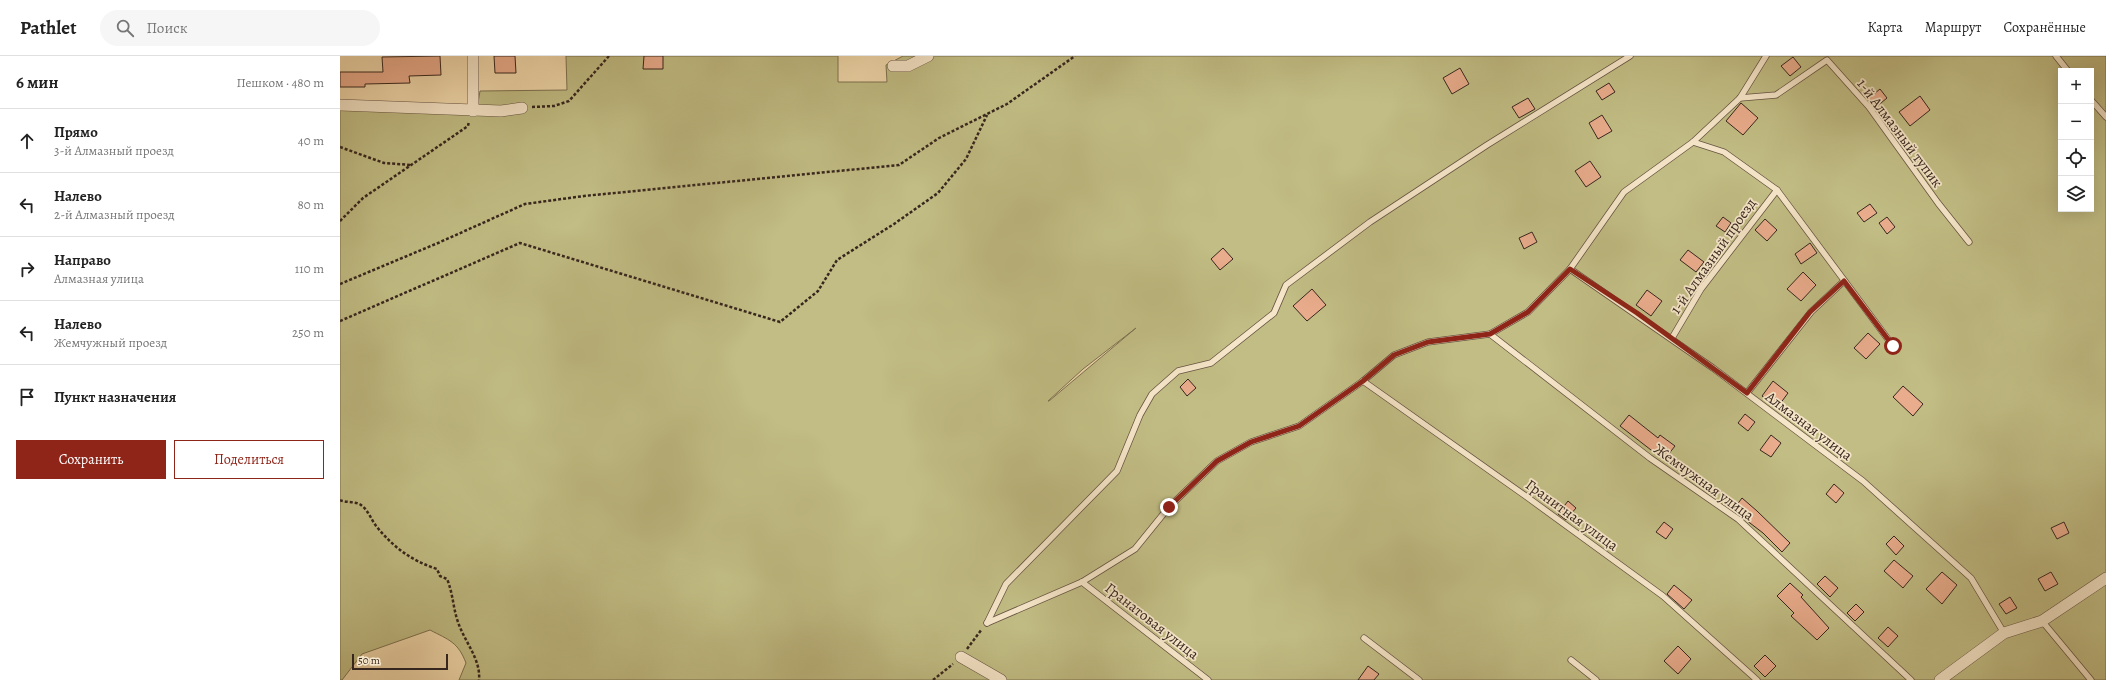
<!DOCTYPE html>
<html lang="ru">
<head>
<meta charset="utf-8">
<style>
  body { margin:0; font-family:Alegreya,serif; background:#f6f6f6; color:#222 }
  .controls { position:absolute; right:12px; top:12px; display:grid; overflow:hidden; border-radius:0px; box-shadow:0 4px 16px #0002 }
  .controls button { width:36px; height:36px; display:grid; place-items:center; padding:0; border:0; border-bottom:1px solid #e0e0e0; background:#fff; color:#222; font:20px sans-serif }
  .scale { position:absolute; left:12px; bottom:10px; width:96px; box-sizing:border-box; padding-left:4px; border:2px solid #37261e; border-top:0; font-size:11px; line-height:14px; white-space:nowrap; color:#37261e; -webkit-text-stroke:3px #f6e6c9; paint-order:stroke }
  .stop { position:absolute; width:12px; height:12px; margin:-9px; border:3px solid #8f2418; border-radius:50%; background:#fff }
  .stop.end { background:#8f2418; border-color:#fff; box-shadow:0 1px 4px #0008 }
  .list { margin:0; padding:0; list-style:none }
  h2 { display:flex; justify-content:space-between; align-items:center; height:52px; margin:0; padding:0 16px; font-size:17px }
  h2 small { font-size:13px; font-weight:400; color:#767676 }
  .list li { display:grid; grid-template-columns:26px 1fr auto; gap:12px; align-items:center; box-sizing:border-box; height:64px; padding:0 16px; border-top:1px solid #e0e0e0 }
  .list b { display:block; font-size:15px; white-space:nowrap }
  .list p { margin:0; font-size:13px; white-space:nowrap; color:#767676 }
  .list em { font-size:13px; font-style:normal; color:#767676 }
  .actions { display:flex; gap:8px; padding:12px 16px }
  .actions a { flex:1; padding:9px 0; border:1px solid #8f2418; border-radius:0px; text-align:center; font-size:14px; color:#8f2418 }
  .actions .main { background:#8f2418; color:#fff }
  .icon { flex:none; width:22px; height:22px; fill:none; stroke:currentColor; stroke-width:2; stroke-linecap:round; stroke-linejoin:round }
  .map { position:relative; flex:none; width:1766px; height:624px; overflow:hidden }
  header { display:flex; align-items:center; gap:24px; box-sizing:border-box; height:56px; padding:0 20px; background:#fff; border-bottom:1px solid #e0e0e0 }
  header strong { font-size:19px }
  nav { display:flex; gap:22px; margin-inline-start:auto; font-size:14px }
  .search { width:280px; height:36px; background:#f6f6f6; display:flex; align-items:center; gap:10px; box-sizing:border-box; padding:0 14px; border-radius:22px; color:#767676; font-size:15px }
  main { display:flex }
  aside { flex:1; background:#fff }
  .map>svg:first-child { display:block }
</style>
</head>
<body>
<header>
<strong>Pathlet</strong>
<div class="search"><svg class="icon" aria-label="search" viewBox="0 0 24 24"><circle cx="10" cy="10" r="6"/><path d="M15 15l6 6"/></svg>Поиск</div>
<nav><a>Карта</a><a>Маршрут</a><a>Сохранённые</a></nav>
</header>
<main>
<aside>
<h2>6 мин<small>Пешком · 480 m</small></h2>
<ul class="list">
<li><svg class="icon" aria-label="ahead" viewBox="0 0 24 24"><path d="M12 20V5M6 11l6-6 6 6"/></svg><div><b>Прямо</b><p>3-й Алмазный проезд</p></div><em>40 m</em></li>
<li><svg class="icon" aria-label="left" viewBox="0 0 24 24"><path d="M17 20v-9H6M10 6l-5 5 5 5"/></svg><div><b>Налево</b><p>2-й Алмазный проезд</p></div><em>80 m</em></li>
<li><svg class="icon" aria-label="right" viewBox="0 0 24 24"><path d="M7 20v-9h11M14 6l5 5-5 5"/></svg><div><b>Направо</b><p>Алмазная улица</p></div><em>110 m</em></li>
<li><svg class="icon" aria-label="left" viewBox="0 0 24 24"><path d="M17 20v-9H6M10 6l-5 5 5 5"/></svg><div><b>Налево</b><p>Жемчужный проезд</p></div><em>250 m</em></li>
<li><svg class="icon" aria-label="arrive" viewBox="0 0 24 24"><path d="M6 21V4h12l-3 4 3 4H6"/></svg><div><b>Пункт назначения</b></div></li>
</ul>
<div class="actions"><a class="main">Сохранить</a><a>Поделиться</a></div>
</aside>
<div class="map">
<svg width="1766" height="624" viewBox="0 0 1766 624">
  <rect width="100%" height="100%" fill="#f1d9ac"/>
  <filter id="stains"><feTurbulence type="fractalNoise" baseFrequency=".005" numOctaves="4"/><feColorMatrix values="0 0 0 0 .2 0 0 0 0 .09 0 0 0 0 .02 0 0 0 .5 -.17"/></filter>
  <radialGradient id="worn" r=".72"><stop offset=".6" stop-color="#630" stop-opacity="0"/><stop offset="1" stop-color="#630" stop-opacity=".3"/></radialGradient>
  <path fill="#c1bd84" stroke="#7c7251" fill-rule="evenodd" d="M226 0H498V26H547L546 9 563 0H1766V624H119L126 607C118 586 109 584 90 574L22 598 2 624H0V51L136 59 140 35 227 34ZM1721 15H1751V153H1721ZM796 272 709 345H708L743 313Z"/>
  <g fill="#e9ac8c" stroke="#37261e">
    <path d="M100 0 101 19 69 20 70 27 25 28V31H0V16H43L42 1Z"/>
    <path d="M154 0H175L176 17H155Z"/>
    <path d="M304 0H323V13H303Z"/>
    <path d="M1453 1 1461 11 1450 20 1441 10Z"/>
    <path d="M1120 12 1129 28 1112 38 1103 22Z"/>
    <path d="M1269 27 1275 36 1262 44 1256 35Z"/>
    <path d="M1540 33 1547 42 1535 52 1528 43Z"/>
    <path d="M1580 40 1590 54 1570 70 1559 56Z"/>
    <path d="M1188 42 1195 53 1179 62 1172 51Z"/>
    <path d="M1401 47 1418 62 1403 79 1386 65Z"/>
    <path d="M1262 59 1272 75 1258 83 1249 67Z"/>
    <path d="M1250 105 1261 121 1246 131 1235 115Z"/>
    <path d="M1530 148 1537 157 1524 166 1517 157Z"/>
    <path d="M1383 161 1391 167 1385 176 1376 170Z"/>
    <path d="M1547 161 1555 171 1547 178 1539 167Z"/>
    <path d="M1425 163 1437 174 1427 185 1415 174Z"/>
    <path d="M1192 176 1197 186 1184 193 1179 182Z"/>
    <path d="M1470 187 1477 197 1461 208 1455 198Z"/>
    <path d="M883 192 893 203 880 214 871 203Z"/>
    <path d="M1348 194 1364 206 1356 216 1340 204Z"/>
    <path d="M1463 216 1476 229 1461 245 1447 233Z"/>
    <path d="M972 233 986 249 967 265 953 250Z"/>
    <path d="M1307 234 1322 245 1311 260 1296 249Z"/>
    <path d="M1528 277 1540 288 1526 303 1514 292Z"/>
    <path d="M848 323 856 332 847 340 840 331Z"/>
    <path d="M1433 325 1448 337 1437 352 1422 340Z"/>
    <path d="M1563 330 1583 348 1573 360 1553 341Z"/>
    <path d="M1405 358 1415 366 1408 375 1398 367Z"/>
    <path d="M1289 359 1318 382 1320 379 1335 390 1324 404 1280 370Z"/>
    <path d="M1431 379 1441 387 1431 401 1420 394Z"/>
    <path d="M1494 428 1504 437 1496 447 1486 438Z"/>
    <path d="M1402 442 1417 455 1450 487 1442 496 1423 477 1393 454Z"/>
    <path d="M1228 445 1236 452 1226 464 1218 458Z"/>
    <path d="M1324 466 1333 473 1326 483 1316 476Z"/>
    <path d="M1724 466 1729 477 1717 483 1711 472Z"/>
    <path d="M1554 480 1564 490 1556 499 1546 488Z"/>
    <path d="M1554 504 1573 520 1563 532 1544 515Z"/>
    <path d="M1602 516 1617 529 1602 548 1586 533Z"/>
    <path d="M1711 516 1718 528 1705 535 1698 523Z"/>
    <path d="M1485 520 1498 532 1490 541 1477 528Z"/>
    <path d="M1450 527 1463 539 1461 541 1489 572 1477 584 1451 560 1454 557 1437 540Z"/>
    <path d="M1334 529 1352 544 1344 553 1327 538Z"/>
    <path d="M1670 541 1677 552 1666 558 1659 548Z"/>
    <path d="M1516 548 1524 556 1515 565 1507 557Z"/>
    <path d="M1548 571 1558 580 1548 591 1538 582Z"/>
    <path d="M1338 590 1351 603 1338 618 1324 605Z"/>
    <path d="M1425 599 1436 610 1425 621 1414 610Z"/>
    <path d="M1028 610 1039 618 1034 624H1018Z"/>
  </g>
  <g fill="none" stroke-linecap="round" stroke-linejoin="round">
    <defs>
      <g id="service">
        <path d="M1716 0 1728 15"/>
        <path d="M1400 42 1436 39 1487 4 1529 51 1598 147 1629 186"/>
        <path d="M1751 44 1766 61"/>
        <path d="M1353 86 1384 96 1437 134 1553 290"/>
        <path d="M1230 213 1373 312 1523 425 1631 522 1664 577"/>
        <path d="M1150 278 1310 402 1398 463 1571 624"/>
        <path d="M1332 282 1361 233 1437 134"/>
        <path d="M1023 325 1187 441 1323 540 1417 624"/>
        <path d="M1407 337 1471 256 1504 225"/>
        <path d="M742 526 868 624"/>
        <path d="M1702 565 1751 624"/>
        <path d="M647 567 742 526 795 493 829 451 877 405 911 386 959 370 1023 325 1054 299 1088 286 1150 278 1188 256 1230 213 1284 136 1353 86 1400 42 1426 0"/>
        <path d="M647 567 666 528 777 415 800 359 812 338 838 315 871 307 934 257 946 229 1030 166 1147 89 1290 0"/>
        <path d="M1024 582 1079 624"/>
        <path d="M1231 604 1256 624"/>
      </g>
      <g id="minor">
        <path d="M553 10H568L588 0"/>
        <path d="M0 49 161 55 182 52"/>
        <path d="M133 55V0"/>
        <path d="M621 601 661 624"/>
        <path d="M1600 624 1664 577 1702 565 1766 522"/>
      </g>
    </defs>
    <use href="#service" stroke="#665342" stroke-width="7"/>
    <use href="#minor" stroke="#665342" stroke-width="12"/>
    <g stroke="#37261e" stroke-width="2.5" stroke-dasharray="3 2" stroke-linecap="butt">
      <path d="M192 51 214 50 229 45 269 0"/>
      <path d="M0 91 44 107 71 109"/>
      <path d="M0 165 23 142 128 70 129 65"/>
      <path d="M0 228 98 187 185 148 244 140 559 109 599 82 667 48 735 0"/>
      <path d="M0 265 180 187 440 266 478 235 497 204 554 168 598 137 626 103 647 59"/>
      <path d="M0 444C6 447 15 445 21 449 29 455 31 464 37 471 53 491 72 505 97 513L100 520 107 523C113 537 113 552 118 566 124 585 141 603 139 624"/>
      <path d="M627 593 642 573"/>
      <path d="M593 624 613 608"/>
    </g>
    <use href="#service" stroke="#f6e6c9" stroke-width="5.5"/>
    <use href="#minor" stroke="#f6e6c9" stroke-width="11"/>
  </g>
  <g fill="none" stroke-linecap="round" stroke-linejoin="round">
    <path stroke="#8f2418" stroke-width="5" d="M829 451 877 405 911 386 959 370 1023 325 1054 299 1088 286 1150 278 1188 256 1230 213 1297 257 1407 337 1470 256 1504 225 1553 290"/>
  </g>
  <g text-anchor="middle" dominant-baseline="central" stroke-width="3.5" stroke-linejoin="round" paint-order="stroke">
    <g font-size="15" fill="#37261e" stroke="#f6e6c9">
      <text transform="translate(1560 77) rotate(53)">1-й Алмазный тупик</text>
      <text transform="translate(1373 200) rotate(-55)">1-й Алмазный проезд</text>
      <text transform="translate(1469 370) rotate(37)">Алмазная улица</text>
      <text transform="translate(1364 426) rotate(36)">Жемчужная улица</text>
      <text transform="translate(1232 459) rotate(36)">Гранитная улица</text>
      <text transform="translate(812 565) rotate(38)">Гранатовая улица</text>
    </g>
  </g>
  <rect width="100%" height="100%" filter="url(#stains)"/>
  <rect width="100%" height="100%" fill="url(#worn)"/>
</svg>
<div class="controls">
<button>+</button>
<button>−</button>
<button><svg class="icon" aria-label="locate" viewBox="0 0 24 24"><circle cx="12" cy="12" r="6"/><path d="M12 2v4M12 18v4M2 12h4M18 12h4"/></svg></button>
<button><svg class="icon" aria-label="layers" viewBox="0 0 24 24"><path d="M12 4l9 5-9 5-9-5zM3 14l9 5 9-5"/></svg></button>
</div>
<div class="scale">50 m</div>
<div class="stop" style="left:1553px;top:290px"></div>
<div class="stop end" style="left:829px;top:451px"></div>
</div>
</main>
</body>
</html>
